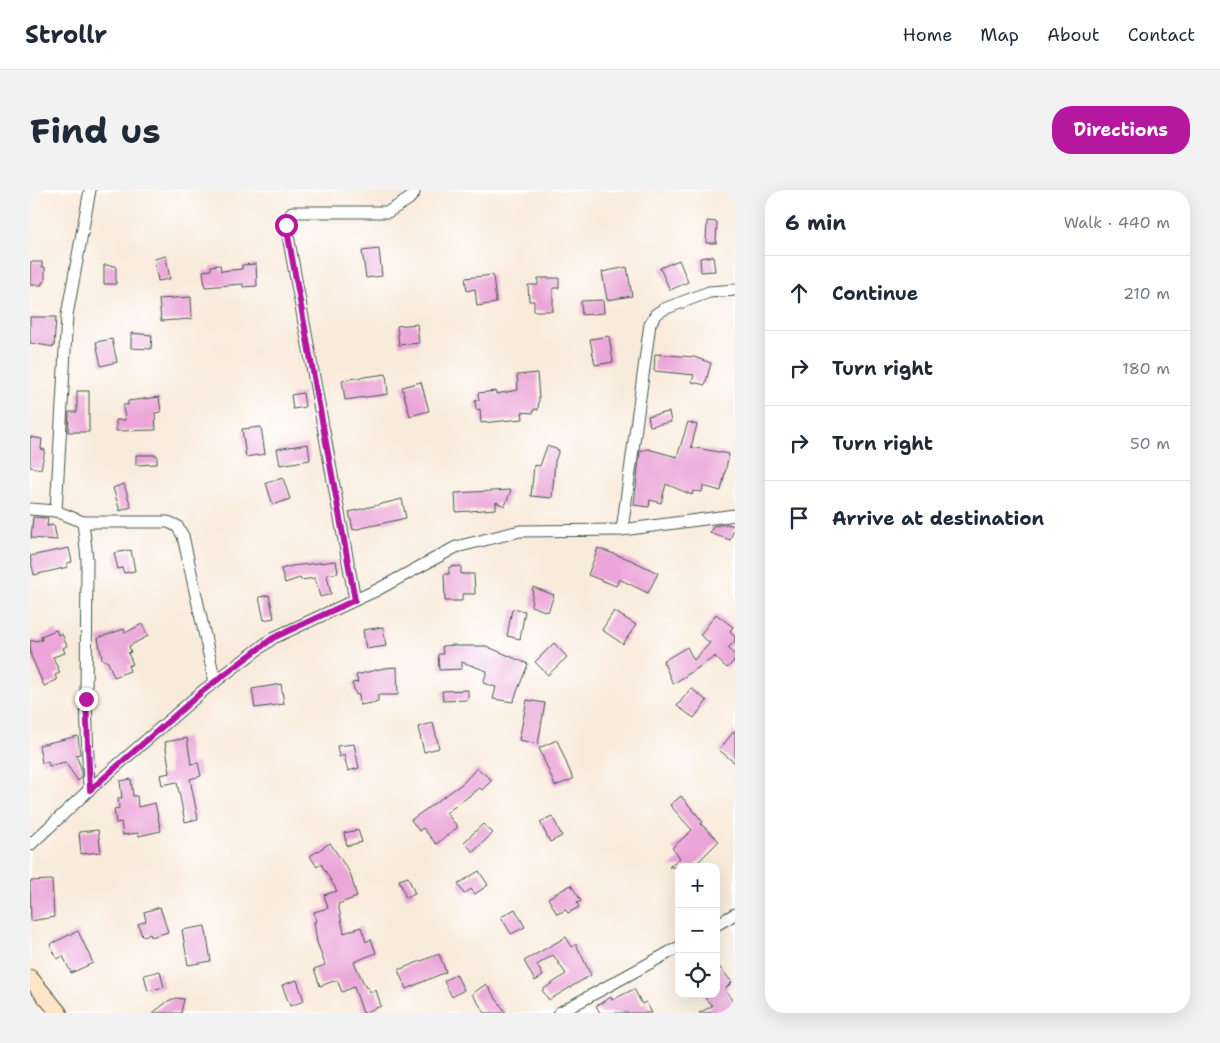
<!DOCTYPE html>
<html lang="en">
<head>
<meta charset="utf-8">
<style>
  body { margin:0; font-family:"Shantell Sans",sans-serif; background:#f2f2f3; color:#1f2937 }
  .controls { position:absolute; right:15px; bottom:15px; display:grid; overflow:hidden; border-radius:10px; box-shadow:0 5px 20px #0002 }
  .controls button { width:45px; height:45px; display:grid; place-items:center; padding:0; border:0; border-bottom:1px solid #e0e1e3; background:#fff; color:#1f2937; font:25px sans-serif }
  .stop { position:absolute; width:15px; height:15px; margin:-11px; border:4px solid #b5179e; border-radius:50%; background:#fff }
  .stop.end { background:#b5179e; border-color:#fff; box-shadow:0 1px 5px #0008 }
  .list { margin:0; padding:0; list-style:none }
  h2 { display:flex; justify-content:space-between; align-items:center; height:65px; margin:0; padding:0 20px; font-size:21px }
  h2 small { font-size:16px; font-weight:400; color:#747a83 }
  .list li { display:grid; grid-template-columns:32px 1fr auto; gap:15px; align-items:center; box-sizing:border-box; height:75px; padding:0 20px; border-top:1px solid #e0e1e3 }
  .list b { display:block; font-size:19px; white-space:nowrap }
  .list em { font-size:16px; font-style:normal; color:#747a83 }
  .icon { flex:none; width:28px; height:28px; fill:none; stroke:currentColor; stroke-width:2; stroke-linecap:round; stroke-linejoin:round }
  .map { position:relative; flex:none; width:705px; height:823px; overflow:hidden; border-radius:20px }
  header { display:flex; align-items:center; gap:30px; box-sizing:border-box; height:70px; padding:0 25px; background:#fff; border-bottom:1px solid #e0e1e3 }
  header strong { font-size:24px }
  nav { display:flex; gap:28px; margin-inline-start:auto; font-size:18px }
  .intro { display:flex; align-items:center; justify-content:space-between; box-sizing:border-box; height:120px; padding:0 30px }
  h1 { margin:0; font-size:35px }
  .button { padding:12px 22px; border-radius:20px; background:#b5179e; color:#fff; font-size:18px; font-weight:700 }
  main { display:flex; gap:30px; padding:0 30px }
  aside { flex:1; background:#fff; border-radius:20px; box-shadow:0 5px 20px #0002 }
  .map>svg:first-child { display:block }
</style>
</head>
<body>
<header>
<strong>Strollr</strong>
<nav><a>Home</a><a>Map</a><a>About</a><a>Contact</a></nav>
</header>
<div class="intro"><h1>Find us</h1><a class="button">Directions</a></div>
<main>
<div class="map">
<svg width="705" height="823" viewBox="0 0 705 823">
  <rect width="100%" height="100%" fill="#fff"/>
  <filter id="ink" filterUnits="userSpaceOnUse"><feTurbulence type="fractalNoise" baseFrequency=".02" numOctaves="2"/><feDisplacementMap in="SourceGraphic" scale="10" xChannelSelector="R" yChannelSelector="G"/><feConvolveMatrix kernelMatrix="1 2 1 2 8 2 1 2 1" color-interpolation-filters="sRGB"/></filter>
  <filter id="wash" filterUnits="userSpaceOnUse"><feTurbulence type="fractalNoise" baseFrequency=".0096" numOctaves="4" result="noise"/><feDisplacementMap in="SourceGraphic" scale="20" xChannelSelector="R" yChannelSelector="G"/><feGaussianBlur stdDeviation="1.12" result="paint"/><feColorMatrix in="noise" values="0 0 0 0 0 0 0 0 0 0 0 0 0 0 0 0 0 1.4 0 .05"/><feComposite in="paint" operator="in"/></filter>
  <g filter="url(#wash)">
    <rect width="100%" height="100%" fill="#f9ebdb"/>
    <g id="blocks">
      <g fill="#eba5d8">
        <path d="M677 31 687 32 686 53H676Z"/>
        <path d="M349 59 352 86 336 88 332 61Z"/>
        <path d="M136 66 140 89 128 91 124 69Z"/>
        <path d="M683 66 685 81 671 82 670 68Z"/>
        <path d="M649 70 658 92 640 100 630 78Z"/>
        <path d="M0 72H12V77H15V92H12V95H0Z"/>
        <path d="M226 74 227 96 213 97V94L175 97 173 81 181 80V76L190 75 191 81 212 79V75Z"/>
        <path d="M74 75 86 76V94H74Z"/>
        <path d="M597 77 602 106 577 110 572 82Z"/>
        <path d="M463 85 466 113 447 116 445 99 437 101 435 88Z"/>
        <path d="M508 88H529V98H523V121H504V111H499L498 95H508Z"/>
        <path d="M161 107 162 129 131 131 129 109Z"/>
        <path d="M573 110 574 123 552 125 551 111Z"/>
        <path d="M0 127H26L24 157 0 153Z"/>
        <path d="M387 134 389 153 369 155 367 136Z"/>
        <path d="M101 143 122 145 121 159 101 158Z"/>
        <path d="M579 146 583 172 565 175 560 149Z"/>
        <path d="M82 149 87 172 71 176 66 152Z"/>
        <path d="M625 164 664 167 681 173 675 195 662 192 664 185 624 181Z"/>
        <path d="M507 183 509 208 508 220 504 219 503 223 492 222 493 229 451 233 450 219 446 220 445 211 449 210 448 203 466 201V204L488 200 487 185Z"/>
        <path d="M356 184 358 204 315 210 312 190Z"/>
        <path d="M391 192 399 221 380 226 372 197Z"/>
        <path d="M47 201H59V242H38L39 222H47Z"/>
        <path d="M273 203 275 217 263 219 261 205Z"/>
        <path d="M129 207 131 222 125 223 126 240 86 241V230H95L93 215H98V211Z"/>
        <path d="M639 222 641 232 620 236 618 226Z"/>
        <path d="M658 232 667 235 661 257 699 264 691 301 673 296 672 302 663 301 662 305 636 294 631 313 620 310 619 317 604 315 610 261 618 259 647 267Z"/>
        <path d="M231 237 235 264 216 267 212 239Z"/>
        <path d="M0 247 12 249 11 259 15 260 11 279 0 277Z"/>
        <path d="M278 254 280 270 250 275 247 259Z"/>
        <path d="M517 256 529 260 525 271 522 308 501 306 504 275 510 276Z"/>
        <path d="M106 265H127V274L106 275Z"/>
        <path d="M253 288 260 309 243 315 236 293Z"/>
        <path d="M94 294 101 317 90 321 83 298Z"/>
        <path d="M481 300 475 316 466 312V319L426 322 425 303Z"/>
        <path d="M372 309 376 328 323 340 319 322Z"/>
        <path d="M3 327 18 328 17 336 24 335 27 350 1 348Z"/>
        <path d="M697 334 705 336 700 350 680 343 683 336Z"/>
        <path d="M39 358 42 372 37 373 38 377 4 385 0 366Z"/>
        <path d="M568 358 601 370 628 383 618 403 589 389 586 396 558 385Z"/>
        <path d="M101 360 105 381 94 383 92 378 88 379 84 363Z"/>
        <path d="M306 371 308 383 297 385 301 404 290 407 285 388 271 390 270 388 255 393 251 379 262 376Z"/>
        <path d="M431 376V384H444L445 404H432V411H415L414 384H419V377Z"/>
        <path d="M503 397 524 405 518 422 501 416Z"/>
        <path d="M239 405 244 428 234 430 229 407Z"/>
        <path d="M482 419 495 421 490 449 477 446Z"/>
        <path d="M584 421 606 435 593 454 572 440Z"/>
        <path d="M686 424 703 437 700 441 705 447V451L698 458 705 465V470L697 478 685 467 686 466 643 494 633 471 657 457 664 470 680 453 670 445Z"/>
        <path d="M112 434 118 446 99 456 101 462 98 463 103 474 98 476 100 481 84 487 78 472 72 469 68 448 94 439 95 443Z"/>
        <path d="M353 437 356 456 336 459 333 440Z"/>
        <path d="M26 440 28 445 32 444 37 456 33 458 35 463 23 467 30 483 25 485 27 490 14 496 1 466 0 451 12 450 11 446Z"/>
        <path d="M524 453 537 467 518 485 505 472Z"/>
        <path d="M425 455V456H456L498 474 483 512 463 509 466 497 453 493 457 481 432 472V479L409 480 408 464H413L412 456Z"/>
        <path d="M367 477 368 505H348V512L330 515 329 504 326 505 322 493 328 492 326 485 354 478Z"/>
        <path d="M251 494 254 514 225 518 222 499Z"/>
        <path d="M661 498 677 511 664 528 647 516Z"/>
        <path d="M438 500V510L413 511 412 501Z"/>
        <path d="M497 510 515 513 508 554 489 550Z"/>
        <path d="M403 533 409 558 394 562 388 537Z"/>
        <path d="M705 540V573L689 560Z"/>
        <path d="M48 546 50 564 46 565 51 578V588L48 591 35 572 19 576 18 571 12 573 9 555Z"/>
        <path d="M157 548 161 574 168 573 171 586 160 589 168 629 155 632 147 592 132 595 130 585 140 583 135 552Z"/>
        <path d="M527 550 543 589 525 596 509 558Z"/>
        <path d="M324 554 329 578 318 581 314 565 309 567 307 556Z"/>
        <path d="M447 578 462 590 452 600 450 598 416 623 428 637 406 654 393 638 389 641 381 630 433 593Z"/>
        <path d="M101 589 103 606H107L108 617 125 613 131 641 109 646 108 643 93 645 91 632 86 633 84 619 89 618 88 608H92L90 591Z"/>
        <path d="M651 606 673 632 671 634 689 651 663 677H639L650 668 642 658 662 640 640 615Z"/>
        <path d="M522 626 532 646 520 652 510 632Z"/>
        <path d="M453 634 463 643 443 662 434 652Z"/>
        <path d="M68 640 71 662 51 664 49 642Z"/>
        <path d="M328 640 332 652 317 656 314 643Z"/>
        <path d="M300 653 320 683 327 707 308 714 314 743 331 737 336 752 341 749 346 763 324 772 336 798 338 797 340 802 346 800 351 816 333 823 324 797 312 802 307 790 290 796 284 779 295 775 287 752 284 732H286L284 722 298 718 294 705 307 701 291 674 287 677 280 666Z"/>
        <path d="M449 681 458 695 445 704 441 699 434 704 428 694Z"/>
        <path d="M378 687 385 704 376 708 369 690Z"/>
        <path d="M22 690 24 727 1 731 0 691Z"/>
        <path d="M541 695 551 711 547 713 549 717 538 723 536 720 527 724 518 708Z"/>
        <path d="M130 717 138 742 121 747 120 744 112 746 108 734 116 731 114 722Z"/>
        <path d="M485 719 495 737 481 744 471 727Z"/>
        <path d="M175 736 181 771 158 775 152 740Z"/>
        <path d="M48 741 63 773 41 783 33 766 27 769 20 754Z"/>
        <path d="M536 747 542 757 546 754 561 785 519 810 512 800 536 784 523 765 507 775 513 786 505 791 494 771Z"/>
        <path d="M409 764 416 782 376 799 368 780Z"/>
        <path d="M686 773 702 792 695 799 705 815V823H669L682 816 672 804H686Z"/>
        <path d="M130 781 134 797 118 801 114 785Z"/>
        <path d="M426 784 434 800 422 807 414 791Z"/>
        <path d="M267 790 274 811 260 816 252 795Z"/>
        <path d="M456 794 476 823H455L442 804Z"/>
        <path d="M604 799 612 814 616 812 622 823H570L566 816 581 807 582 810Z"/>
        <path d="M146 808 154 809 151 823H123L138 811Z"/>
      </g>
    </g>
  </g>
  <g filter="url(#ink)">
    <use href="#blocks" fill-opacity="0" stroke="#40574d" stroke-width="1"/>
    <g fill="none" stroke-linecap="round" stroke-linejoin="round">
      <defs>
        <g id="street">
          <path d="M0 319 26 321"/>
          <path d="M53 332H138L147 336 153 346 185 492"/>
          <path d="M592 340 620 134 626 124 634 119 679 102 705 100"/>
          <path d="M325 410 256 35 262 22H358L379 9 384 3V0"/>
          <path d="M59 600 56 509 57 369 53 332 26 321 37 125 60 0"/>
          <path d="M0 655 59 600 174 500 243 448 347 400 426 357 490 341 592 340 705 325"/>
          <path d="M686 735 705 724"/>
          <path d="M529 823 649 757"/>
        </g>
        <path id="secondary" d="M0 788 29 823"/>
      </defs>
      <use href="#street" stroke="#40574d" stroke-width="13"/>
      <use href="#secondary" stroke="#40574d" stroke-width="18"/>
      <use href="#street" stroke="#fff" stroke-width="11"/>
      <use href="#secondary" stroke="#fde5c5" stroke-width="16"/>
    </g>
  </g>
  <g fill="none" stroke-linecap="round" stroke-linejoin="round" filter="url(#ink)">
    <path stroke="#b5179e" stroke-width="6" d="M56 509 60 600 174 500 243 448 325 410 256 35"/>
  </g>
</svg>
<div class="controls">
<button>+</button>
<button>−</button>
<button><svg class="icon" aria-label="locate" viewBox="0 0 24 24"><circle cx="12" cy="12" r="6"/><path d="M12 2v4M12 18v4M2 12h4M18 12h4"/></svg></button>
</div>
<div class="stop" style="left:256px;top:35px"></div>
<div class="stop end" style="left:56px;top:509px"></div>
</div>
<aside>
<h2>6 min<small>Walk · 440 m</small></h2>
<ul class="list">
<li><svg class="icon" aria-label="ahead" viewBox="0 0 24 24"><path d="M12 20V5M6 11l6-6 6 6"/></svg><div><b>Continue</b></div><em>210 m</em></li>
<li><svg class="icon" aria-label="right" viewBox="0 0 24 24"><path d="M7 20v-9h11M14 6l5 5-5 5"/></svg><div><b>Turn right</b></div><em>180 m</em></li>
<li><svg class="icon" aria-label="right" viewBox="0 0 24 24"><path d="M7 20v-9h11M14 6l5 5-5 5"/></svg><div><b>Turn right</b></div><em>50 m</em></li>
<li><svg class="icon" aria-label="arrive" viewBox="0 0 24 24"><path d="M6 21V4h12l-3 4 3 4H6"/></svg><div><b>Arrive at destination</b></div></li>
</ul>
</aside>
</main>
</body>
</html>
